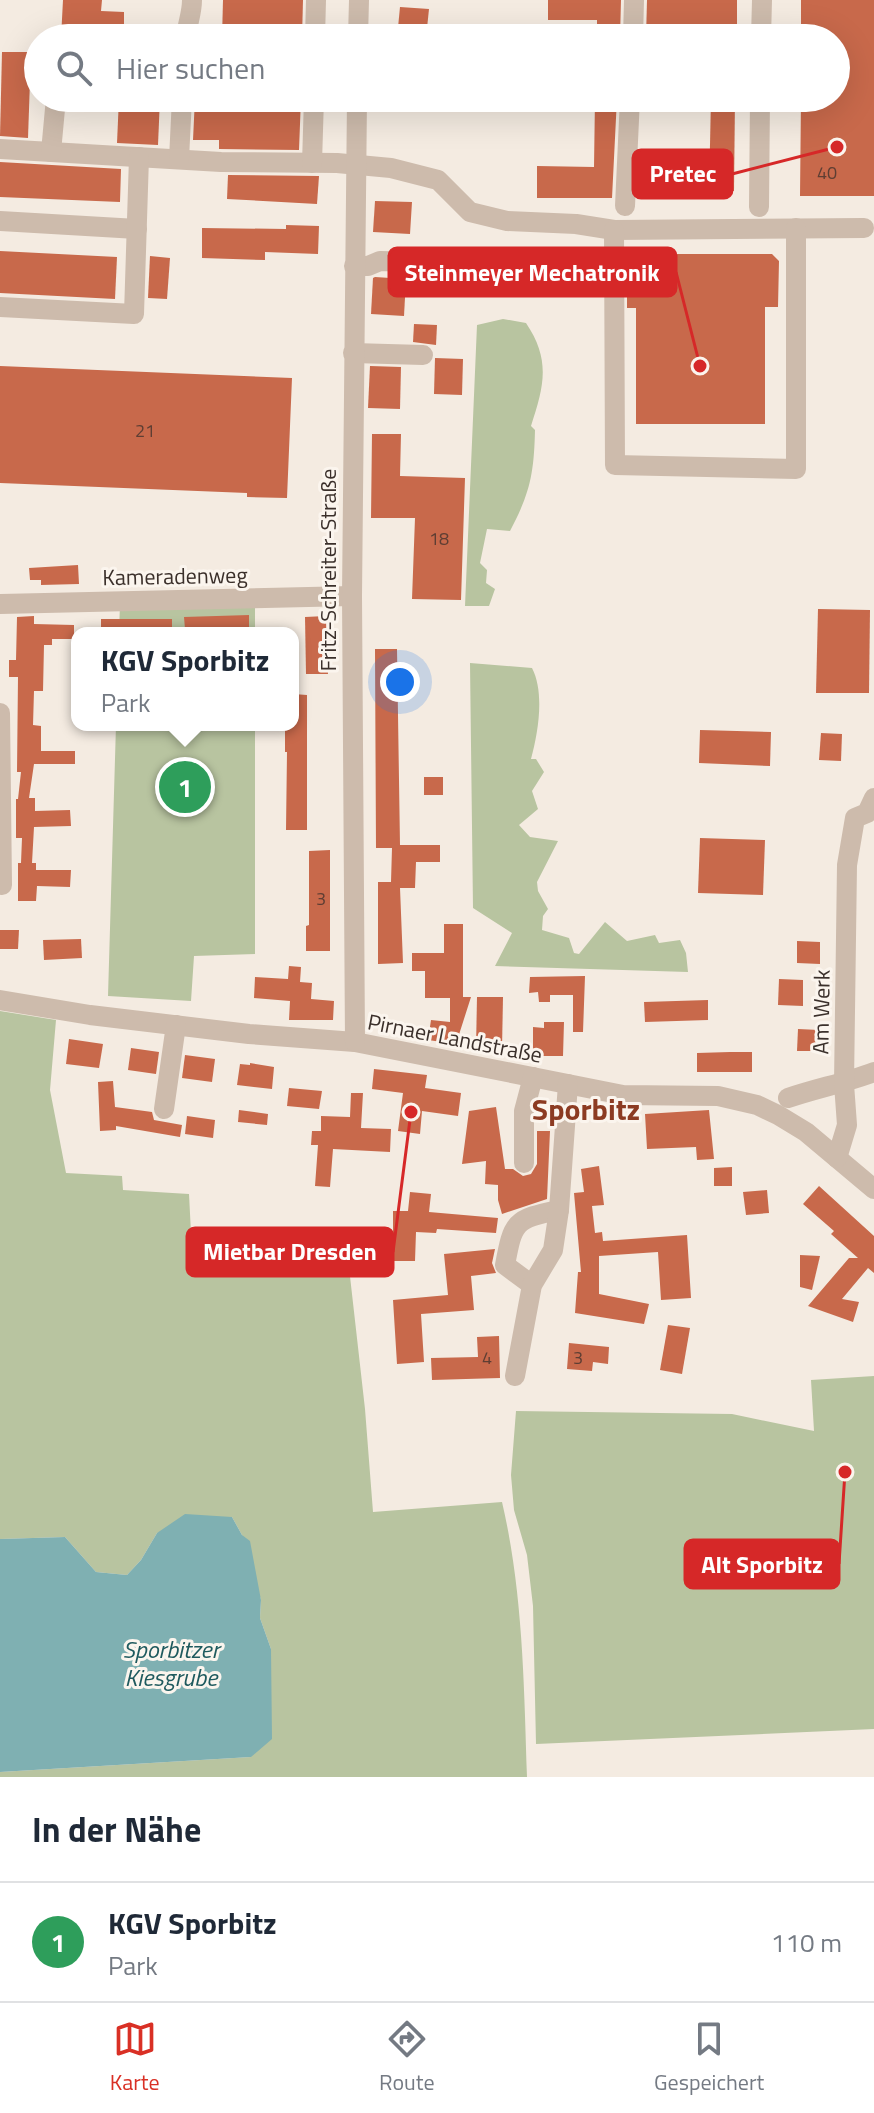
<!DOCTYPE html>
<html lang="de">
<head>
<meta charset="utf-8">
<style>
  body { margin:0; font-family:"Titillium Web",sans-serif; background:#f2f2f3; color:#1f2937 }
  .you { position:absolute; left:400px; top:682px; width:28px; height:28px; margin:-20px; border:6px solid #fff; border-radius:50%; background:#1a73e8; box-shadow:0 0 0 12px #1a73e833 }
  .badge { display:grid; place-items:center; width:52px; height:52px; border-radius:50%; background:#d93025; color:#fff; font-size:26px; font-weight:700 }
  .pin { position:absolute; translate:-50% -50%; border:4px solid #fff; box-shadow:0 2px 8px #0006 }
  .popup { position:absolute; left:71px; top:627px; width:228px; height:104px; box-sizing:border-box; display:grid; place-content:center; border-radius:16px; background:#fff; filter:drop-shadow(0 2px 6px #0005); font-size:26px; white-space:nowrap; color:#747a83 }
  .popup b { font-size:30px; color:#1f2937 }
  .popup::after { content:''; position:absolute; left:50%; top:100%; margin-left:-16px; border:16px solid transparent; border-top-color:#fff }
  .list { margin:0; padding:0; list-style:none }
  h2 { display:flex; justify-content:space-between; align-items:center; height:104px; margin:0; padding:0 32px; font-size:34px }
  h2 small { font-size:26px; font-weight:400; color:#747a83 }
  .list li { display:grid; grid-template-columns:52px 1fr auto; gap:24px; align-items:center; box-sizing:border-box; height:120px; padding:0 32px; border-top:2px solid #e0e1e3 }
  .list b { display:block; font-size:30px; white-space:nowrap }
  .list p { margin:0; font-size:26px; white-space:nowrap; color:#747a83 }
  .list em { font-size:26px; font-style:normal; color:#747a83 }
  .icon { flex:none; width:44px; height:44px; fill:none; stroke:currentColor; stroke-width:2; stroke-linecap:round; stroke-linejoin:round }
  .map { position:relative; flex:none; width:874px; height:1777px; overflow:hidden }
  .search { position:absolute; background:#fff; box-shadow:0 8px 32px #0002; left:24px; right:24px; top:24px; height:88px; display:flex; align-items:center; gap:20px; box-sizing:border-box; padding:0 28px; border-radius:44px; color:#747a83; font-size:30px }
  .sheet { height:224px; background:#fff }
  nav { display:flex; justify-content:space-around; align-items:center; box-sizing:border-box; height:112px; border-top:2px solid #e0e1e3; background:#fff; font-size:22px; color:#747a83 }
  nav a { display:grid; justify-items:center; gap:4px }
  nav .on { color:#d93025 }
  .map>svg:first-child { display:block }
</style>
</head>
<body>
<div class="map">
<svg width="874" height="1777" viewBox="0 0 874 1777">
  <rect width="100%" height="100%" fill="#f4ebe1"/>
  <g fill="#b8c4a0">
    <path d="M503 319 526 323C551 360 544 386 531 426L535 430C534 474 530 493 510 531L487 529 480 563 487 570 486 583 495 589 489 606H465L477 325Z"/>
    <path d="M255 602V633H119L120 604Z"/>
    <path d="M470 663 532 668C545 693 538 733 531 759H536L544 772 532 791 538 809 519 825 530 837 558 841 537 882 538 891 548 909 543 916 542 930 569 938 574 953 579 954 605 922 627 941 655 935 659 943 680 940 686 953 688 972 495 966 512 933 473 908Z"/>
    <path d="M116 725H255V954L194 956 191 1001 108 996Z"/>
    <path d="M0 1011 56 1020 50 1090 66 1173 122 1176 123 1190 189 1194 191 1233 346 1241 365 1409 373 1512 502 1502C523 1592 524 1685 527 1777H0V1772L251 1757 271 1649 260 1618 261 1600 242 1535 232 1517 157 1533 141 1560 127 1575 96 1572 65 1537 0 1539Z"/>
    <path d="M874 1376V1729L536 1744 533 1606 527 1555 514 1510 511 1475 516 1411 732 1414 814 1431 811 1380Z"/>
  </g>
  <path fill="#7fb0b2" d="M185 1514 232 1517 242 1535 250 1541 261 1600 260 1618 271 1649 272 1739 251 1757 0 1772V1539L65 1537 96 1572 127 1575 141 1560 157 1533Z"/>
  <g fill="#c8694b">
    <path d="M63 0H102L101 11 124 12V35L61 38Z"/>
    <path d="M223 0H303L302 38H222Z"/>
    <path d="M548 0H621L620 38H597V20H548Z"/>
    <path d="M647 0H737V38H646Z"/>
    <path d="M801 0H874V196H800L801 98H836V38H801Z"/>
    <path d="M400 7 429 9 426 38H397Z"/>
    <path d="M2 52H31L28 138 0 136Z"/>
    <path d="M119 98H160L158 145 117 143Z"/>
    <path d="M195 98H301L299 150 219 149V140H193Z"/>
    <path d="M595 98H617L612 198H537V166L594 167Z"/>
    <path d="M711 98H735L734 191H709Z"/>
    <path d="M0 162 121 169 120 202 0 197Z"/>
    <path d="M228 175 319 176 317 204 227 199Z"/>
    <path d="M375 201 412 202 410 234 373 232Z"/>
    <path d="M286 225 319 226 318 254 265 252V260L202 258V228L286 229Z"/>
    <path d="M435 249 456 250V270L436 269 438 262Z"/>
    <path d="M0 251 117 257 115 299 0 293Z"/>
    <path d="M630 254H772L779 261 778 307H765V424H636V308H627V257Z"/>
    <path d="M150 256 170 258 167 299 148 298Z"/>
    <path d="M375 277 406 279 404 316 371 314 373 278Z"/>
    <path d="M414 324 437 325 436 345 413 342Z"/>
    <path d="M435 358 463 359 462 395 434 394Z"/>
    <path d="M0 366 292 378 287 498 247 497V493L0 483Z"/>
    <path d="M370 366 401 367 400 409 368 408Z"/>
    <path d="M372 434H401L400 476 465 478 461 600 412 599 415 518H371Z"/>
    <path d="M78 565 79 584 41 585V580H30L29 568Z"/>
    <path d="M818 609 870 610 869 693H816Z"/>
    <path d="M249 615V627L185 629 184 617Z"/>
    <path d="M34 616V624L74 625V639H52V645H44L43 691H34L33 725 41 726V751H75V764H34L29 798H35V811L70 810 71 826 34 827 32 863H36V870H71L70 887 37 886 36 901H18V863H21L22 838H16V799H18L21 772H17L18 677H9V660H16L17 617Z"/>
    <path d="M326 616 328 674H306L305 617Z"/>
    <path d="M101 619H172V630L101 632Z"/>
    <path d="M375 649H397L400 845H440V862H416L415 888H400L403 963 378 964V882H391L392 848H376Z"/>
    <path d="M293 694 307 695V830H286L287 752H285V725H293Z"/>
    <path d="M700 730 771 732 770 766 699 763Z"/>
    <path d="M821 733 842 734 841 761 819 760Z"/>
    <rect x="424" y="777" width="19" height="18"/>
    <path d="M700 838 765 840 763 895 698 893Z"/>
    <path d="M330 850V951H306V926L309 925V851Z"/>
    <path d="M444 924H463V997H471L456 1044 428 1040 431 1020 450 1022V998H425V971H412V953H444Z"/>
    <path d="M0 930H19L18 949H0Z"/>
    <path d="M81 939 82 958 44 960 43 940Z"/>
    <path d="M797 941 820 942V964L797 963Z"/>
    <path d="M289 966 301 967 300 982 312 983 311 999 334 1001 333 1020H289L290 1001 254 998 255 977 288 979Z"/>
    <path d="M585 976 583 1032H573V995H550V1002H539L538 992 529 993 530 977Z"/>
    <path d="M779 979 803 980V1006L778 1005Z"/>
    <path d="M477 997H503L502 1049 476 1048Z"/>
    <path d="M708 1000V1020L645 1022 644 1002Z"/>
    <path d="M544 1022H564L563 1056H533V1027L544 1028Z"/>
    <path d="M798 1029 819 1030V1051H797Z"/>
    <path d="M69 1039 103 1044 99 1068 66 1064Z"/>
    <path d="M131 1048 159 1052 156 1074 128 1070Z"/>
    <path d="M730 1052H752V1072H697V1053Z"/>
    <path d="M185 1055 215 1059 212 1082 182 1078Z"/>
    <path d="M250 1063 274 1067 272 1089 237 1085 240 1064 250 1065Z"/>
    <path d="M374 1069 427 1075 425 1088 461 1093 458 1116 422 1111 420 1134 398 1131 403 1093 372 1089Z"/>
    <path d="M113 1081 115 1107 152 1112 154 1120 182 1125 180 1137 116 1126V1130L100 1131 98 1082Z"/>
    <path d="M289 1088 322 1091 319 1109 287 1106Z"/>
    <path d="M351 1093H363L361 1128 391 1129 390 1152 333 1149 330 1187 315 1186 318 1145H311L312 1131H321V1116L350 1117Z"/>
    <path d="M496 1107 505 1169H513L523 1176 531 1174 537 1164V1131H550L547 1199 502 1214 498 1200V1185L485 1184 486 1161 462 1164 469 1111Z"/>
    <path d="M239 1110 268 1114 267 1125 238 1122Z"/>
    <path d="M709 1110 714 1159 697 1160 696 1147 647 1149 645 1114Z"/>
    <path d="M187 1116 215 1120 213 1138 185 1134Z"/>
    <path d="M599 1166 604 1205 592 1206 595 1233 602 1232 603 1241 687 1235 691 1298 661 1300 658 1252 599 1256V1294L649 1304 644 1324 575 1313 578 1272H581L574 1193 584 1192 581 1169Z"/>
    <path d="M732 1167V1186H714V1168Z"/>
    <path d="M819 1186 874 1236V1273L868 1268 842 1299 859 1302 853 1322 808 1306 849 1258H858L831 1234 834 1231 803 1204Z"/>
    <path d="M767 1190 769 1213 746 1215 743 1192Z"/>
    <path d="M410 1192 431 1194 429 1212 498 1218 496 1233 437 1229 436 1233 416 1232 415 1261H393V1211H408Z"/>
    <path d="M495 1249 492 1263 496 1273 471 1276 474 1310 421 1314 424 1362 397 1364 393 1300 448 1295 444 1254Z"/>
    <path d="M800 1255 820 1256 812 1290 800 1287Z"/>
    <path d="M668 1325 690 1328 682 1374 660 1370Z"/>
    <path d="M499 1336 500 1378 432 1380 431 1358 478 1357 477 1337Z"/>
    <path d="M569 1343 609 1347 608 1364 593 1362 592 1371 567 1369Z"/>
  </g>
  <g fill="none" stroke-linecap="round" stroke-linejoin="round">
    <g stroke="#cdbbac" stroke-width="20">
      <path d="M186 38C187 24 192 14 192 0"/>
      <path d="M315 38 316 0"/>
      <path d="M358 38 359 0"/>
      <path d="M633 38 634 0"/>
      <path d="M761 38 762 0"/>
      <path d="M0 149 221 162 337 163 391 168 438 180 470 212 507 221 576 224 614 230 864 228"/>
      <path d="M51 152 56 98"/>
      <path d="M179 159 182 98"/>
      <path d="M312 163 314 98"/>
      <path d="M625 206 630 98"/>
      <path d="M759 207 760 98"/>
      <path d="M0 221 137 229"/>
      <path d="M614 230 615 465 796 469V228"/>
      <path d="M354 266H368L380 261 425 262"/>
      <path d="M0 307 134 314 139 157"/>
      <path d="M353 353 423 355"/>
      <path d="M0 604 352 596"/>
      <path d="M0 713 2 885"/>
      <path d="M0 1000 90 1015 249 1034 355 1042 623 1095 718 1096 757 1105 778 1115 806 1132 874 1189"/>
      <path d="M355 1042 352 596 357 98"/>
      <path d="M788 1098C817 1088 845 1083 874 1072"/>
      <path d="M164 1109 176 1025"/>
      <path d="M837 1158 847 1125 844 1084 847 865 855 818 867 813 874 798"/>
      <path d="M524 1163V1111L533 1077"/>
      <path d="M532 1285 505 1265C513 1222 514 1219 559 1210"/>
      <path d="M515 1376 532 1285 553 1250 559 1210 568 1084"/>
    </g>
  </g>
  <g text-anchor="middle" dominant-baseline="central" stroke-width="6" stroke-linejoin="round" paint-order="stroke">
    <g font-size="18" fill="#5e3e33">
      <text x="827" y="172">40</text>
      <text x="145" y="430">21</text>
      <text x="439" y="538">18</text>
      <text x="321" y="898">3</text>
      <text x="487" y="1357">4</text>
      <text x="578" y="1357">3</text>
    </g>
    <g font-size="22" fill="#3b302b" stroke="#fbf5ee">
      <text transform="translate(328 570) rotate(-90)">Fritz-Schreiter-Straße</text>
      <text transform="translate(175 576) rotate(-1)">Kameradenweg</text>
      <text transform="translate(821 1012) rotate(-89)">Am Werk</text>
      <text transform="translate(455 1038) rotate(11)">Pirnaer Landstraße</text>
    </g>
    <g font-size="24" font-style="italic" fill="#1f5a5e" stroke="#fbf5ee">
      <text x="171" y="1649">Sporbitzer<tspan x="171" dy="28">Kiesgrube</tspan></text>
    </g>
    <g font-size="30" font-weight="bold" fill="#8c3b22" stroke="#fbf5ee">
      <text x="586" y="1109">Sporbitz</text>
    </g>
  </g>
  <path fill="none" stroke="#d62828" stroke-width="3" d="M837 147L732 174M700 366L676 272M411 1112L393 1252M845 1472L839 1564"/>
  <g fill="#d62828" stroke="#fbf5ee" stroke-width="3">
    <circle cx="837" cy="147" r="8"/>
    <circle cx="700" cy="366" r="8"/>
    <circle cx="411" cy="1112" r="8"/>
    <circle cx="845" cy="1472" r="8"/>
  </g>
  <g fill="#d62828" stroke="#d62828" stroke-width="3">
    <rect x="633" y="150" width="99" height="48" rx="8"/>
    <rect x="389" y="248" width="287" height="48" rx="8"/>
    <rect x="187" y="1228" width="206" height="48" rx="8"/>
    <rect x="685" y="1540" width="154" height="48" rx="8"/>
  </g>
  <g font-size="24" text-anchor="middle" font-weight="bold" fill="#fff">
    <text x="683" y="182">Pretec</text>
    <text x="532" y="281">Steinmeyer Mechatronik</text>
    <text x="290" y="1260">Mietbar Dresden</text>
    <text x="762" y="1573">Alt Sporbitz</text>
  </g>
</svg>
<div class="you"></div>
<div class="pin badge" style="left:185px;top:787px;background:#2e9e5b">1</div>
<div class="popup"><b>KGV Sporbitz</b>Park</div>
<div class="search"><svg class="icon" aria-label="search" viewBox="0 0 24 24"><circle cx="10" cy="10" r="6"/><path d="M15 15l6 6"/></svg>Hier suchen</div>
</div>
<section class="sheet">
<h2>In der Nähe<small></small></h2>
<ul class="list">
<li><span class="badge" style="background:#2e9e5b">1</span><div><b>KGV Sporbitz</b><p>Park</p></div><em>110 m</em></li>
</ul>
</section>
<nav>
<a class="on"><svg class="icon" aria-label="map" viewBox="0 0 24 24"><path d="M3 6l6-2 6 2 6-2v14l-6 2-6-2-6 2zM9 4v14M15 6v14"/></svg>Karte</a>
<a><svg class="icon" aria-label="directions" viewBox="0 0 24 24"><path d="M12 3l9 9-9 9-9-9zM9 14v-3h6M13 9l2 2-2 2"/></svg>Route</a>
<a><svg class="icon" aria-label="saved" viewBox="0 0 24 24"><path d="M7 4h10v16l-5-4-5 4z"/></svg>Gespeichert</a>
</nav>
</body>
</html>
